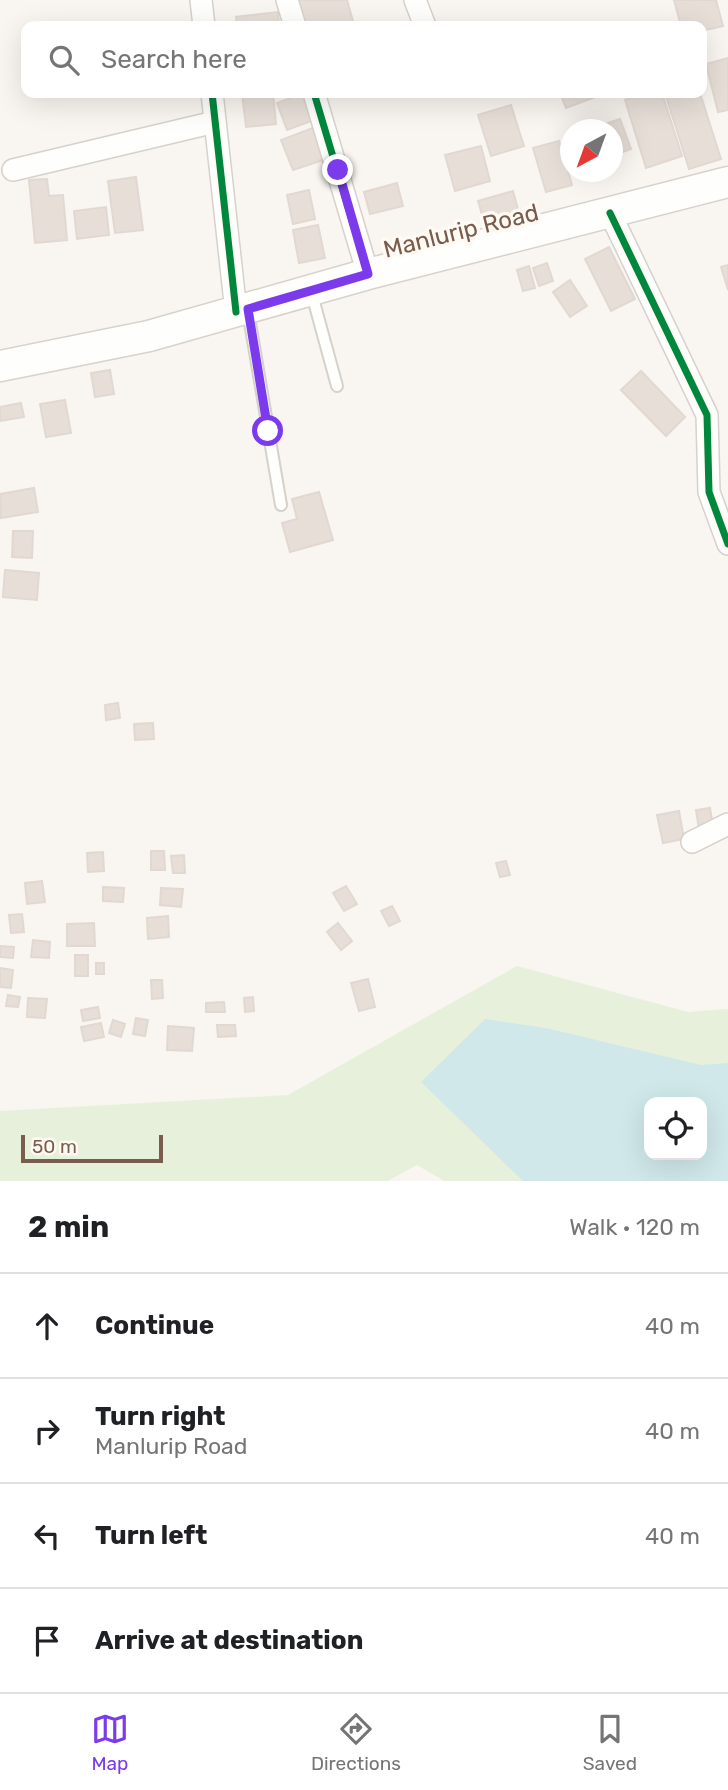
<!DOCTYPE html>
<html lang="en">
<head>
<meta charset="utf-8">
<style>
  body { margin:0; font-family:Rubik,sans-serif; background:#f2f2f2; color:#202124 }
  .controls { position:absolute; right:21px; bottom:21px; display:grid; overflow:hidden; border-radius:14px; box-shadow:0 7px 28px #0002 }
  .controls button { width:63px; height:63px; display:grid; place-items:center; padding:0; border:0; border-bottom:2px solid #e0e0e0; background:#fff; color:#202124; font:35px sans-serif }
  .compass { position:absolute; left:560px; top:119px; width:63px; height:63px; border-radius:50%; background:#fff; box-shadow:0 7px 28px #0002; rotate:221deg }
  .scale { position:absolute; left:21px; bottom:18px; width:142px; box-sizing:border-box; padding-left:7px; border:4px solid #7a5c4d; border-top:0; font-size:19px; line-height:24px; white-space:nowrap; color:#7a5c4d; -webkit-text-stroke:5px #fffaf3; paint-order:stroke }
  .stop { position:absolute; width:21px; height:21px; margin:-16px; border:5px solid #7c3aed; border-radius:50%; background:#fff }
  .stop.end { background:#7c3aed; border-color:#fff; box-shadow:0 2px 7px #0008 }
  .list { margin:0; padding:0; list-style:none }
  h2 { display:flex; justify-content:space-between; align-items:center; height:91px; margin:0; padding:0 28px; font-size:30px }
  h2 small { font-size:23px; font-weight:400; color:#757577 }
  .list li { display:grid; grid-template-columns:46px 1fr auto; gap:21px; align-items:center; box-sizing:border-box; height:105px; padding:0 28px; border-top:2px solid #e0e0e0 }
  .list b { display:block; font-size:26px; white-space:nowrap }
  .list p { margin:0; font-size:23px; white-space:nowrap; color:#757577 }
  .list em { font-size:23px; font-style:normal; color:#757577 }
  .icon { flex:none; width:38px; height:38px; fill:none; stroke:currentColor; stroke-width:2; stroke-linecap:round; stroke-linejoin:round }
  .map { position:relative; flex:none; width:728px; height:1181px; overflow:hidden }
  .search { position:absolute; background:#fff; box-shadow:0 7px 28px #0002; left:21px; right:21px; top:21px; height:77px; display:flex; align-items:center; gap:18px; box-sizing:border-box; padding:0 24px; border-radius:14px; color:#757577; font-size:26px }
  .sheet { height:511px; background:#fff }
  nav { display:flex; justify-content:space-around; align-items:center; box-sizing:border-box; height:98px; border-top:2px solid #e0e0e0; background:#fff; font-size:19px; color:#757577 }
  nav a { display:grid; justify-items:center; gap:4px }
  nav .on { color:#7c3aed }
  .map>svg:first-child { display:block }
</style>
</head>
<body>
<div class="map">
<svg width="728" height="1181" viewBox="0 0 728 1181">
  <rect width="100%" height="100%" fill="#f9f5f0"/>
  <path fill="#e7f0db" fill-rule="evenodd" d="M517 966 688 1012 728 1009V1181H444L417 1165 388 1181H0V1111L288 1095ZM649 1102H702V1155H649Z"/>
  <path fill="#d0e8ea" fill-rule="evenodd" d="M485 1019 546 1028 701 1065 728 1063V1181H523L421 1082ZM649 1102H702V1155H649Z"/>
  <g fill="#e6ded7" stroke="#e2d8d2" stroke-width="2">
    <path d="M294 0H347L353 21 337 26H301Z"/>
    <path d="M674 0H716L723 26 702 31V26H681Z"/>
    <path d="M278 12 279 26H237L236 17Z"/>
    <path d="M728 58V110L718 112 706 64Z"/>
    <path d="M242 93H273L276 124 246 127Z"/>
    <path d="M304 93 314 120 287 130 277 103Z"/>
    <path d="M560 93H606L566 108Z"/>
    <path d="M647 93H662L682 156 646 168 625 100Z"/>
    <path d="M665 93H700L721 159 689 169Z"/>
    <path d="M511 105 524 146 491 156 478 115Z"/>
    <path d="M620 119 631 149 612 156V130L596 127Z"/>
    <path d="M318 126 329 158 293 170 281 140Z"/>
    <path d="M559 141 572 185 546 192 533 148Z"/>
    <path d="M481 146 490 181 455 191 445 155Z"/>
    <path d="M136 177 143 230 115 233 108 181Z"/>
    <path d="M47 179 49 196 63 195 67 240 35 243 29 180Z"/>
    <path d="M397 183 403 206 370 214 364 192Z"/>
    <path d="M309 190 315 219 293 224 287 195Z"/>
    <path d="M513 191 522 224 488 234 478 201Z"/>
    <path d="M106 207 109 235 77 239 74 211Z"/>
    <path d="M318 225 325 258 299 263 293 230Z"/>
    <path d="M609 247 635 299 611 311 585 259Z"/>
    <path d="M547 263 553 281 539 286 533 268Z"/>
    <path d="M728 265V290L721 267Z"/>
    <path d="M529 266 535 288 523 291 517 270Z"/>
    <path d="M570 280 587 306 570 317 553 292Z"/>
    <path d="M110 370 114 394 95 397 91 373Z"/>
    <path d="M641 371 685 417 666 436 621 390Z"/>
    <path d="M65 400 71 433 46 437 40 404Z"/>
    <path d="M21 403 24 417 0 421V407Z"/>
    <path d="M34 488 38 512 1 518 0 494Z"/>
    <path d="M319 492 333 540 290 552 282 523 297 519 292 499Z"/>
    <path d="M13 531H33L32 558 12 557Z"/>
    <path d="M5 570 39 573 37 600 3 597Z"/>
    <path d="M118 703 120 718 106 720 105 705Z"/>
    <path d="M153 723 154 739 135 740 134 724Z"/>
    <path d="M710 808 713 827 699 829 696 810Z"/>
    <path d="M679 811 684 839 663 843 657 815Z"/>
    <path d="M151 851H164L165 870H151Z"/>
    <path d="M103 852 104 871 88 872 87 853Z"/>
    <path d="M184 855 185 873H173L171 856Z"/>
    <path d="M506 861 510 875 500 877 496 863Z"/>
    <path d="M42 881 45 902 27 904 25 883Z"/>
    <path d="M346 886 357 904 344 911 333 893Z"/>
    <path d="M103 887 124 888 123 902 103 901Z"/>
    <path d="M161 888 183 889 181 907 160 905Z"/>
    <path d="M392 906 400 921 389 926 381 911Z"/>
    <path d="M22 914 24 932 11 933 9 915Z"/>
    <path d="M168 916 169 937 148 939 147 918Z"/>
    <path d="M94 923 95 946H67V924Z"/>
    <path d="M338 923 352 941 341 950 327 932Z"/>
    <path d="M33 940 50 942 49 958 31 957Z"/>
    <path d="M0 946 14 947 13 958 0 957Z"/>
    <rect x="75" y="955" width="13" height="21"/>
    <rect x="96" y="963" width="8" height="11"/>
    <path d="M0 968 13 970 11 988 0 987Z"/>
    <path d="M368 979 375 1007 359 1011 351 983Z"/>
    <path d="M151 980H162L163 998 152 999Z"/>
    <path d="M8 995 20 997 18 1007 6 1006Z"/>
    <path d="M253 997 254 1011 245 1012 244 998Z"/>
    <path d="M28 998 47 999 45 1018 27 1017Z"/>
    <path d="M224 1002 225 1012H206V1003Z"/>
    <path d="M98 1007 100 1018 83 1021 81 1010Z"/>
    <path d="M136 1018 148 1020 145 1036 133 1034Z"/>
    <path d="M113 1020 125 1024 121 1037 109 1033Z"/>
    <path d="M101 1023 104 1037 84 1041 81 1027Z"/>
    <path d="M217 1025H235L236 1036 218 1037Z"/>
    <path d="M168 1026 194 1028 192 1051 167 1050Z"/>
  </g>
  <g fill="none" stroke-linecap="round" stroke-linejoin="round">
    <defs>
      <g id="lane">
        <path d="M311 291 337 386"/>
        <path d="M248 311 281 505"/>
      </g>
      <g id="street">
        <path d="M201 0 204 26"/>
        <path d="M287 0 295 26"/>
        <path d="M415 0 425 26"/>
        <path d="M212 93 236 312"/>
        <path d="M314 93 368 274"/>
        <path d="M13 170 215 122"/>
        <path d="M610 213 707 415 709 492 728 544"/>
        <path d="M692 842 728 824"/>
      </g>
      <path id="secondary" d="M0 366 149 336 368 274 728 182"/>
    </defs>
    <use href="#lane" stroke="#d7d1cb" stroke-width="14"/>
    <use href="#street" stroke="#d7d1cb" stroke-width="24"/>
    <use href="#secondary" stroke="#d9d2cb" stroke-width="33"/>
    <use href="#lane" stroke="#fefefd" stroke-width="10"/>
    <use href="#street" stroke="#fefefd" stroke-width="21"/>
    <use href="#secondary" stroke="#fefefd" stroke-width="30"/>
    <defs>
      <g id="cycleway">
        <path d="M212 93 236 312"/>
        <path d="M314 93 368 274"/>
        <path d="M610 213 707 415 709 492 728 544"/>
      </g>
    </defs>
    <use href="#cycleway" stroke="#fffaf3" stroke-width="11"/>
    <use href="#cycleway" stroke="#00873e" stroke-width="7"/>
  </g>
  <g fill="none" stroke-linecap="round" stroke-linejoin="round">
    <path stroke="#7c3aed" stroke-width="9" d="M268 431 248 309 368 274 338 170"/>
  </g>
  <g text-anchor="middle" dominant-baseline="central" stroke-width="7" stroke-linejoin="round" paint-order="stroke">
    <g font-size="24" fill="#7a5c4d" stroke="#fffaf3">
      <text transform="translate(461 231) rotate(-14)">Manlurip Road</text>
    </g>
  </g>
</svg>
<div class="controls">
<button><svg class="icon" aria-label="locate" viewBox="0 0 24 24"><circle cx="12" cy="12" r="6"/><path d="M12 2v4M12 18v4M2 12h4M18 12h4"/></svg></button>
</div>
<svg class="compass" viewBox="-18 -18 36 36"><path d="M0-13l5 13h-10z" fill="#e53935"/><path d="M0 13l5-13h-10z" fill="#757577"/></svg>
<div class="scale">50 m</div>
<div class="stop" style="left:268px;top:431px"></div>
<div class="stop end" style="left:338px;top:170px"></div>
<div class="search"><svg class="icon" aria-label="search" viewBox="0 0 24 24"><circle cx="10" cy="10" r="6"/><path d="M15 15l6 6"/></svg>Search here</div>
</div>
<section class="sheet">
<h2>2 min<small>Walk · 120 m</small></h2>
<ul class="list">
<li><svg class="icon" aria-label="ahead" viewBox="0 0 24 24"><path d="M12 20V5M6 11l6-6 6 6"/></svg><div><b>Continue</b></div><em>40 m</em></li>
<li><svg class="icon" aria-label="right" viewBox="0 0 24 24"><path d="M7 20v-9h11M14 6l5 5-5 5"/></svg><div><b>Turn right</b><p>Manlurip Road</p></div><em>40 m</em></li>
<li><svg class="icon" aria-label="left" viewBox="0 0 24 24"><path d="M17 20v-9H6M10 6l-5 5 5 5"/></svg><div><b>Turn left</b></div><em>40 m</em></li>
<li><svg class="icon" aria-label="arrive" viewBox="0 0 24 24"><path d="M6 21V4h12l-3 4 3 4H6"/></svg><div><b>Arrive at destination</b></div></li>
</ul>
</section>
<nav>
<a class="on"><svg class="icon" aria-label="map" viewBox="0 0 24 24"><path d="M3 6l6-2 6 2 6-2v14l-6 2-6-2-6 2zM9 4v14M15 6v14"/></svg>Map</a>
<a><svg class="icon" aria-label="directions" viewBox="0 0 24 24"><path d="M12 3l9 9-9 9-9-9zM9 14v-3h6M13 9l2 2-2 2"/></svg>Directions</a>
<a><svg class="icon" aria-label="saved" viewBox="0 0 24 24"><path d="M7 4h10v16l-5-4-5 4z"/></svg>Saved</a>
</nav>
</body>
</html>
